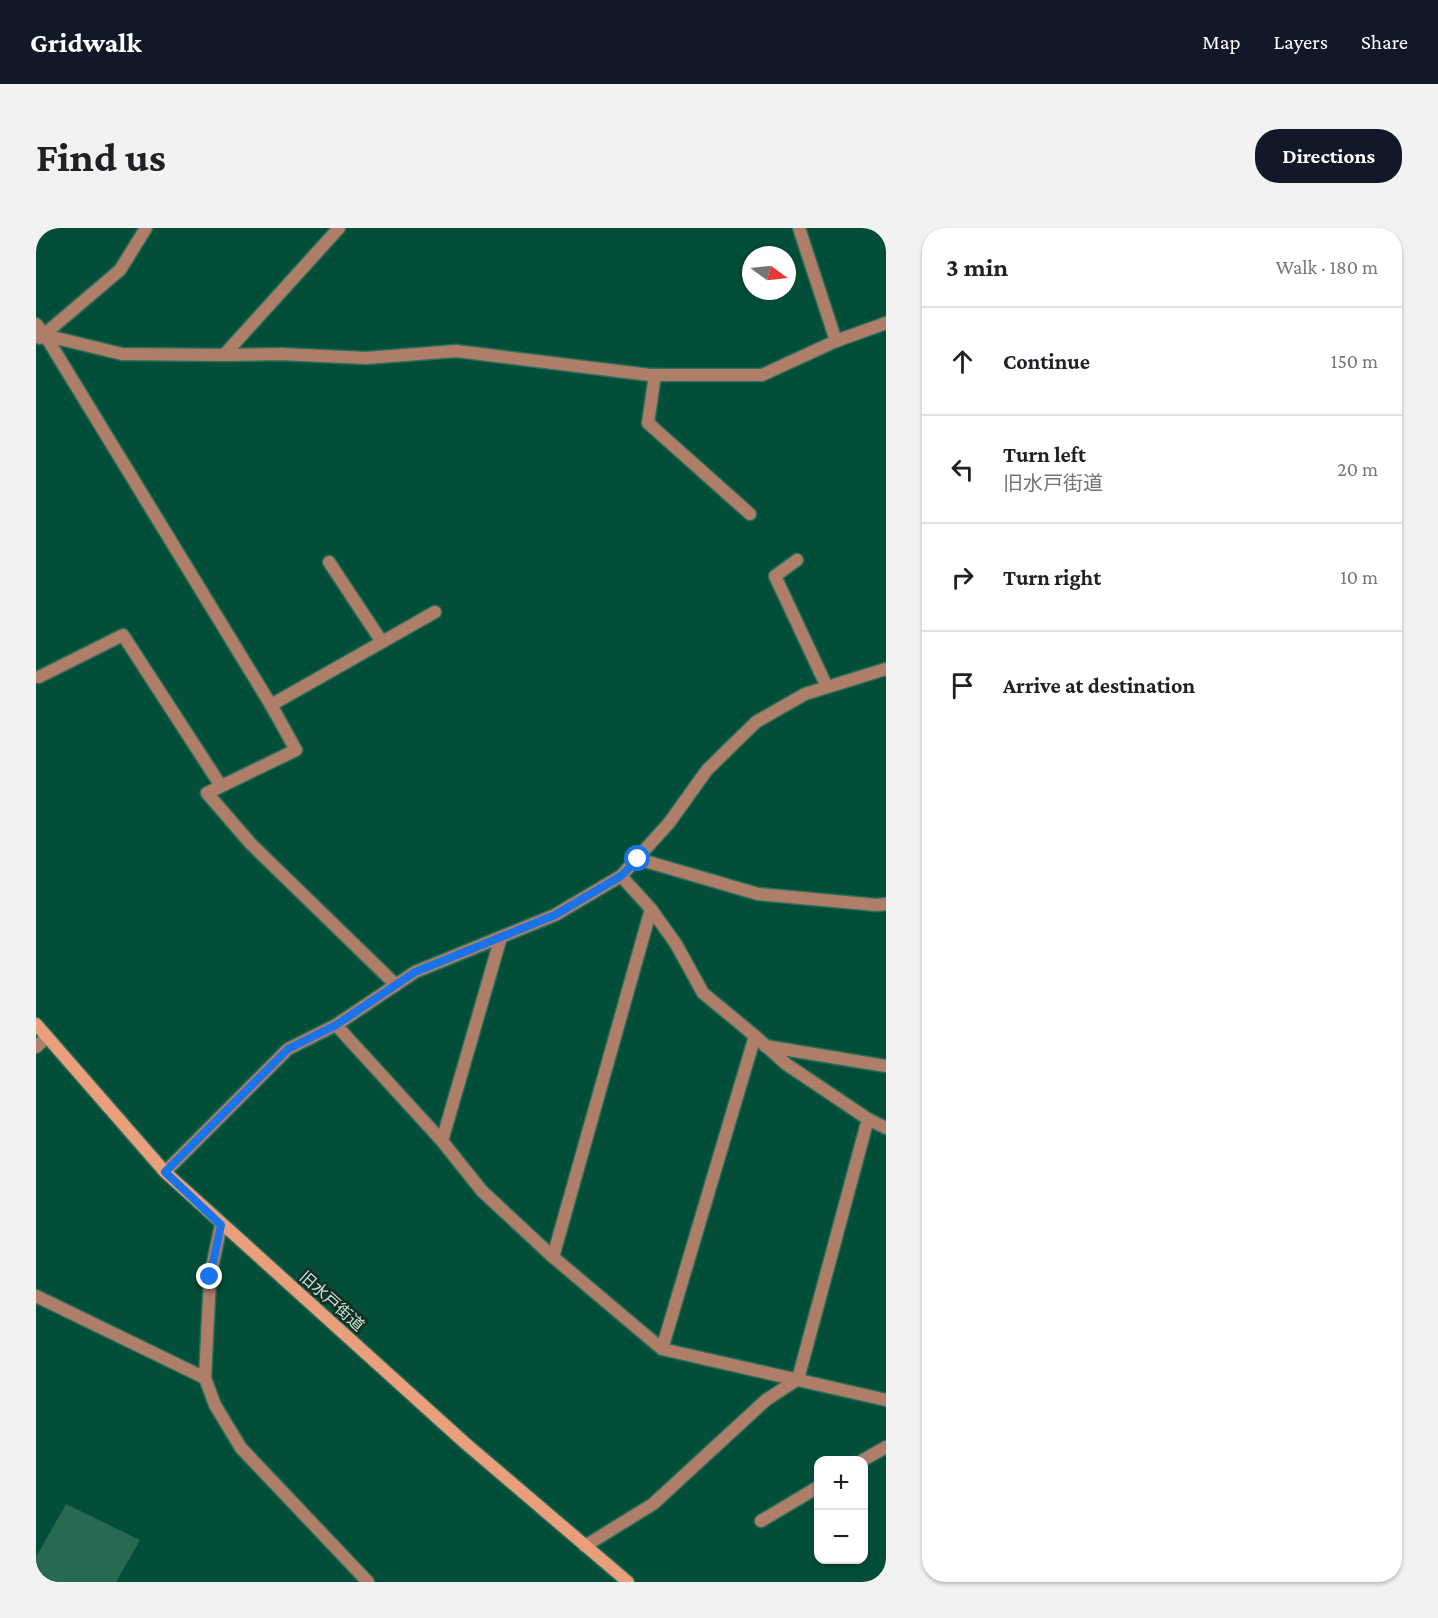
<!DOCTYPE html>
<html lang="en">
<head>
<meta charset="utf-8">
<style>
  body { margin:0; font-family:"Crimson Pro","Noto Sans JP",serif; background:#f2f2f2; color:#202124 }
  .controls { position:absolute; right:18px; bottom:18px; display:grid; overflow:hidden; border-radius:12px; box-shadow:0 2px 4px #0004 }
  .controls button { width:54px; height:54px; display:grid; place-items:center; padding:0; border:0; border-bottom:2px solid #e0e0e0; background:#fff; color:#202124; font:30px sans-serif }
  .compass { position:absolute; left:706px; top:18px; width:54px; height:54px; border-radius:50%; background:#fff; box-shadow:0 2px 4px #0004; rotate:105deg }
  .stop { position:absolute; width:18px; height:18px; margin:-14px; border:4px solid #1a73e8; border-radius:50%; background:#fff }
  .stop.end { background:#1a73e8; border-color:#fff; box-shadow:0 2px 6px #0008 }
  .list { margin:0; padding:0; list-style:none }
  h2 { display:flex; justify-content:space-between; align-items:center; height:78px; margin:0; padding:0 24px; font-size:26px }
  h2 small { font-size:20px; font-weight:400; color:#757577 }
  .list li { display:grid; grid-template-columns:39px 1fr auto; gap:18px; align-items:center; box-sizing:border-box; height:108px; padding:0 24px; border-top:2px solid #e0e0e0 }
  .list b { display:block; font-size:22px; white-space:nowrap }
  .list p { margin:0; font-size:20px; white-space:nowrap; color:#757577 }
  .list em { font-size:20px; font-style:normal; color:#757577 }
  .icon { flex:none; width:33px; height:33px; fill:none; stroke:currentColor; stroke-width:2; stroke-linecap:round; stroke-linejoin:round }
  .map { position:relative; flex:none; width:850px; height:1354px; overflow:hidden; border-radius:24px }
  header { display:flex; align-items:center; gap:36px; box-sizing:border-box; height:84px; padding:0 30px; background:#111827; color:#fff }
  header strong { font-size:28px }
  nav { display:flex; gap:33px; margin-inline-start:auto; font-size:21px }
  .intro { display:flex; align-items:center; justify-content:space-between; box-sizing:border-box; height:144px; padding:0 36px }
  h1 { margin:0; font-size:42px }
  .button { padding:15px 27px; border-radius:24px; background:#111827; color:#fff; font-size:21px; font-weight:700 }
  main { display:flex; gap:36px; padding:0 36px }
  aside { flex:1; background:#fff; border-radius:24px; box-shadow:0 2px 4px #0004 }
  .map>svg:first-child { display:block }
</style>
</head>
<body>
<header>
<strong>Gridwalk</strong>
<nav><a>Map</a><a>Layers</a><a>Share</a></nav>
</header>
<div class="intro"><h1>Find us</h1><a class="button">Directions</a></div>
<main>
<div class="map">
<svg width="850" height="1354" viewBox="0 0 850 1354">
  <rect width="100%" height="100%" fill="#034e38"/>
  <path fill="#286951" d="M30 1276 104 1312 80 1354H0V1329Z"/>
  <g fill="none" stroke-linecap="round" stroke-linejoin="round">
    <defs>
      <path id="lane" d="M729 818 850 838"/>
      <g id="street">
        <path d="M763 0 800 113"/>
        <path d="M0 96 9 107 235 477"/>
        <path d="M0 105 86 126 188 127 244 126 330 130 420 123 614 147H726L800 113 850 95"/>
        <path d="M4 110 84 42 110 0"/>
        <path d="M188 127 303 0"/>
        <path d="M619 147 612 195 714 286"/>
        <path d="M761 332 739 348 791 459"/>
        <path d="M293 334 346 414"/>
        <path d="M3 449 87 407 185 558"/>
        <path d="M602 631 722 666 841 677 850 676"/>
        <path d="M585 648 615 681 640 716 667 765 719 808 750 836 832 891 850 900"/>
        <path d="M360 757 215 616 171 565 260 522 235 477 399 384"/>
        <path d="M300 797 406 913 446 963 517 1029 626 1121 850 1172"/>
        <path d="M0 819 11 809"/>
        <path d="M406 913 465 709"/>
        <path d="M129 944 252 821 300 797 379 744 519 687 585 648 633 595 671 542 720 494 769 466 850 441"/>
        <path d="M185 997 174 1049 169 1150 179 1177 205 1220 332 1354"/>
        <path d="M517 1029 615 681"/>
        <path d="M0 1068 169 1150"/>
        <path d="M626 1121 719 808"/>
        <path d="M827 1232 850 1219"/>
        <path d="M725 1293 782 1259"/>
        <path d="M549 1318 617 1276 730 1172 762 1151 832 891"/>
      </g>
      <path id="secondary" d="M0 796 129 944 429 1215 592 1354"/>
    </defs>
    <use href="#lane" stroke="#2a6d58" stroke-width="15"/>
    <use href="#street" stroke="#2a6d58" stroke-width="15"/>
    <use href="#secondary" stroke="#2a6d58" stroke-width="15"/>
    <use href="#lane" stroke="#ae7e68" stroke-width="12"/>
    <use href="#street" stroke="#ae7e68" stroke-width="12"/>
    <use href="#secondary" stroke="#e99f7c" stroke-width="12"/>
  </g>
  <g fill="none" stroke-linecap="round" stroke-linejoin="round">
    <path stroke="#1a73e8" stroke-width="8" d="M174 1049 185 997 129 944 252 821 300 797 379 744 519 687 585 648 602 631"/>
  </g>
  <g text-anchor="middle" dominant-baseline="central" stroke-width="5" stroke-linejoin="round" paint-order="stroke">
    <g font-size="16" fill="#c8e7d9" stroke="#142e24">
      <text transform="translate(296 1073) rotate(42)">旧水戸街道</text>
    </g>
  </g>
</svg>
<div class="controls">
<button>+</button>
<button>−</button>
</div>
<svg class="compass" viewBox="-18 -18 36 36"><path d="M0-13l5 13h-10z" fill="#e53935"/><path d="M0 13l5-13h-10z" fill="#757577"/></svg>
<div class="stop" style="left:602px;top:631px"></div>
<div class="stop end" style="left:174px;top:1049px"></div>
</div>
<aside>
<h2>3 min<small>Walk · 180 m</small></h2>
<ul class="list">
<li><svg class="icon" aria-label="ahead" viewBox="0 0 24 24"><path d="M12 20V5M6 11l6-6 6 6"/></svg><div><b>Continue</b></div><em>150 m</em></li>
<li><svg class="icon" aria-label="left" viewBox="0 0 24 24"><path d="M17 20v-9H6M10 6l-5 5 5 5"/></svg><div><b>Turn left</b><p>旧水戸街道</p></div><em>20 m</em></li>
<li><svg class="icon" aria-label="right" viewBox="0 0 24 24"><path d="M7 20v-9h11M14 6l5 5-5 5"/></svg><div><b>Turn right</b></div><em>10 m</em></li>
<li><svg class="icon" aria-label="arrive" viewBox="0 0 24 24"><path d="M6 21V4h12l-3 4 3 4H6"/></svg><div><b>Arrive at destination</b></div></li>
</ul>
</aside>
</main>
</body>
</html>
